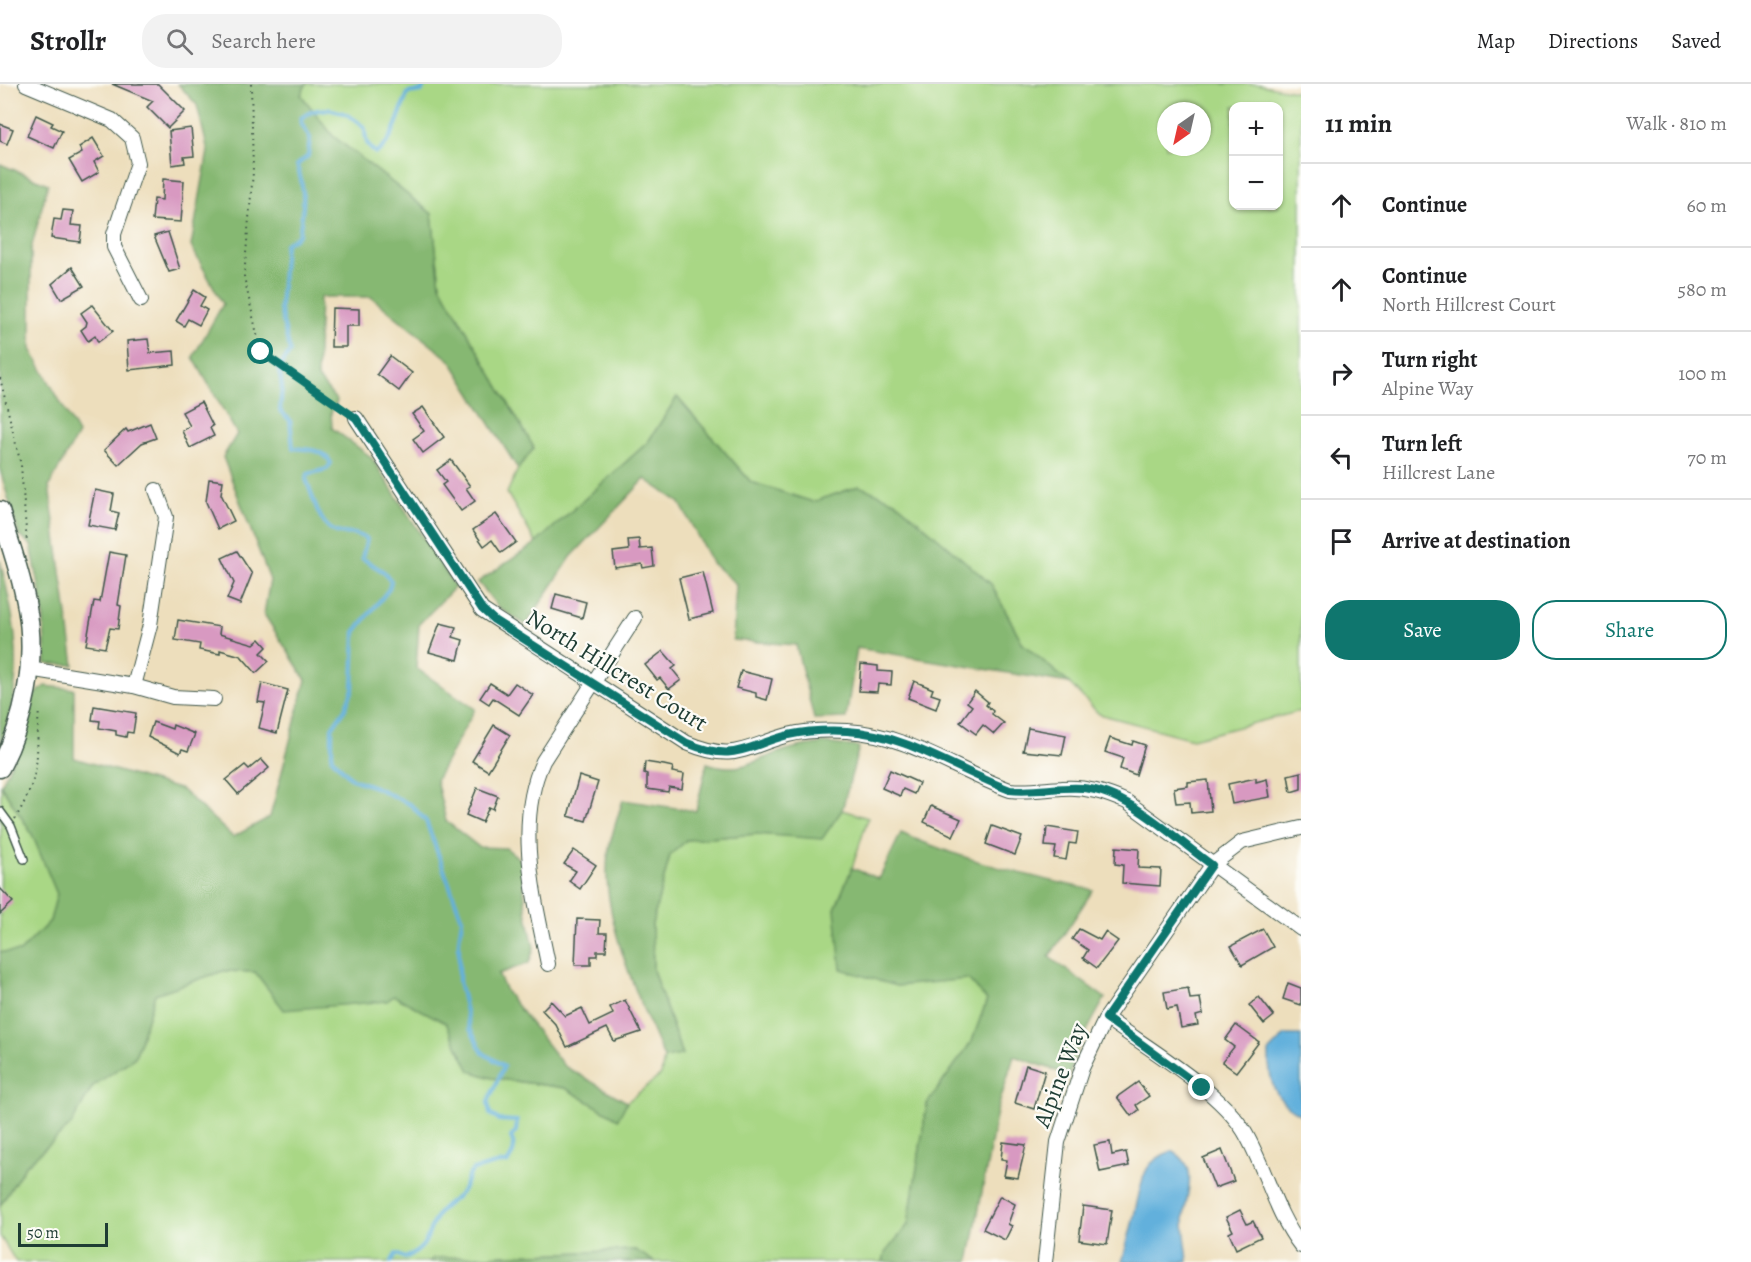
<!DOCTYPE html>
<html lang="en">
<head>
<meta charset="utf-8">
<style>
  body { margin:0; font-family:Alegreya,serif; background:#f2f2f2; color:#202124 }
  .controls { position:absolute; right:18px; top:18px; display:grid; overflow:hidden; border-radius:12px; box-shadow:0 2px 4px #0004 }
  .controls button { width:54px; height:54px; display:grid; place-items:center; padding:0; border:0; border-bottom:2px solid #e0e0e0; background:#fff; color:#202124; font:30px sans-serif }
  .compass { position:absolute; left:1157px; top:18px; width:54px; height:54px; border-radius:50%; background:#fff; box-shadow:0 2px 4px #0004; rotate:214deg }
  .scale { position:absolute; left:18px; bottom:15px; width:90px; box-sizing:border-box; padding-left:6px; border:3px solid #1f3d34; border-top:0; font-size:16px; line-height:21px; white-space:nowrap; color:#1f3d34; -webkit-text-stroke:4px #fdfcf7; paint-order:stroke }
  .stop { position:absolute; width:18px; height:18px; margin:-14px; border:4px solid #0f766e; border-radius:50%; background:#fff }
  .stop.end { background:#0f766e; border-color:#fff; box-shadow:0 2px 6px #0008 }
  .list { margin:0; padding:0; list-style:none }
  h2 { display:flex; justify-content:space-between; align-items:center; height:78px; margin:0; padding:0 24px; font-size:26px }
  h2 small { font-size:20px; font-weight:400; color:#757577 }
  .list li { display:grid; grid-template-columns:39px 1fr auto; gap:18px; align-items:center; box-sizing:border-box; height:84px; padding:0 24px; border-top:2px solid #e0e0e0 }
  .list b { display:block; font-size:22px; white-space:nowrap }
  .list p { margin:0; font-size:20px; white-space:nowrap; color:#757577 }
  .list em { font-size:20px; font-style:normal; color:#757577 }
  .actions { display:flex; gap:12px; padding:18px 24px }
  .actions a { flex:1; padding:14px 0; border:2px solid #0f766e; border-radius:24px; text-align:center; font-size:21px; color:#0f766e }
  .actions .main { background:#0f766e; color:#fff }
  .icon { flex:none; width:33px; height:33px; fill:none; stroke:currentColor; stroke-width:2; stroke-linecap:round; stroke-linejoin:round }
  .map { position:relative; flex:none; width:1301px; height:1178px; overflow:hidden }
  header { display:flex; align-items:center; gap:36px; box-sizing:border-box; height:84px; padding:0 30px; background:#fff; border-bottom:2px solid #e0e0e0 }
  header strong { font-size:28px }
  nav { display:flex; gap:33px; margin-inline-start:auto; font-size:21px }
  .search { width:420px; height:54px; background:#f2f2f2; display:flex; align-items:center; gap:15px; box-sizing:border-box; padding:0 21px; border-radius:24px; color:#757577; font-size:22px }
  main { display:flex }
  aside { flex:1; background:#fff }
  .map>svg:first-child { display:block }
</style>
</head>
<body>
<header>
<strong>Strollr</strong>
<div class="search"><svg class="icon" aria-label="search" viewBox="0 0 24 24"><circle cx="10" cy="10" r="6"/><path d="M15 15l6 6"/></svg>Search here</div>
<nav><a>Map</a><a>Directions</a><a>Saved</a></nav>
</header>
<main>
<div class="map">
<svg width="1301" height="1178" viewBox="0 0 1301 1178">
  <rect width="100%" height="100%" fill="#fdfcf7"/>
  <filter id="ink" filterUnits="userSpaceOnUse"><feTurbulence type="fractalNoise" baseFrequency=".0167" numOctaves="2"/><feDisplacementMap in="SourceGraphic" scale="12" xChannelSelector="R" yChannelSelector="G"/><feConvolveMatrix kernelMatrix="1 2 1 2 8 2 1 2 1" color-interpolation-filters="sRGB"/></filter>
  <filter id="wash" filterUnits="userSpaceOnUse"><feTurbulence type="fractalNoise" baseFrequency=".008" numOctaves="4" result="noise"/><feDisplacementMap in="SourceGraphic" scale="24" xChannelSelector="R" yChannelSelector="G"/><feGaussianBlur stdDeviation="1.35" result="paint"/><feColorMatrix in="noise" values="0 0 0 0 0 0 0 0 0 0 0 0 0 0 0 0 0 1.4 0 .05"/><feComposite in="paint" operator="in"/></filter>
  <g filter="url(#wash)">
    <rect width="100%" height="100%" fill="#eddebc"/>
    <g fill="#a9d785" stroke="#648a5c" stroke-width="1.5" fill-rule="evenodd">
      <path d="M306 0H1256L1301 8V627L1192 655 1099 630 1069 599 1023 560 991 500 859 402 813 418 751 398 677 313 648 358 536 459 507 409 518 385 534 364 440 201 432 130 333 52 301 11ZM1234 22H1278V122H1234ZM1166 27H1202V63H1166Z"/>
      <path d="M1 701 32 750 57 810 50 837 20 868H0Z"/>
      <path d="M842 726 868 734 852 784 835 825 896 902 968 894 987 916 972 957 927 1020 908 1141 885 1169 883 1178H654L635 1166 434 1174 428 1178H16L0 1152V1122L25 1082 70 1042 93 1002 135 973 155 910 223 887 255 888 394 911 446 939 470 987 492 994 565 1004 618 1034 627 1018 661 991 664 974 682 970 653 886 652 840 670 771 687 756 756 750 822 754Z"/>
    </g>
    <g fill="#86b872" stroke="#527a53" stroke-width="1.5">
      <path d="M178 0H306L301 11 333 52 432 130 440 201 534 364 518 385 451 277 371 213H320L317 293 337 317 331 329 332 344 371 373 455 503 419 540 416 584 475 625 436 696 446 737 479 763 506 764 521 776 526 826 534 864 529 879 498 890 507 909 564 982 627 1018 618 1035 565 1004 492 994 470 987 446 939 394 912 387 917 284 926 255 888 223 887 155 910 135 973 93 1002 70 1042 25 1082 0 1122V868H20L50 837 57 810 32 750 1 701 16 670 35 610 45 602 74 605V674L182 706 233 753 270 733 306 596 264 530 270 496 223 373 237 350 193 273 223 220 191 162 208 67 197 21Z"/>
      <path d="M0 80 48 100 31 165V265L78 350 49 402 74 581 46 580 43 522 31 461 19 451 0 386Z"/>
      <path d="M677 313 751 398 813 418 859 402 895 417 991 500 1023 560 1069 599 857 564 846 634 814 635 796 561 733 556 736 500 712 479 680 419 645 395 571 473 526 541 498 523 478 498 536 459 648 358Z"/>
      <path d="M0 476C17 546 26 591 0 661Z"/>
      <path d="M823 659 859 663 842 726 822 755 756 750 687 756 670 771 652 840 653 886 682 971 664 974C640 918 597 826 609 765 612 749 618 732 623 716L696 727 707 679C742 691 757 674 790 665 800 662 812 661 823 659Z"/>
      <path d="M901 749C963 776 1026 792 1093 806L1049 873 1105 914 1079 961 1069 991 1014 972 997 1027 969 1178H883L885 1169 908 1141 927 1020 972 957 987 916 968 895 896 902 841 885 835 825 852 784 879 795Z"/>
      <path d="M636 1166 654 1178H428L434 1174Z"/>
    </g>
    <g fill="#62b0dc" stroke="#407688" stroke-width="1.5">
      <path d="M1285 951H1301V1031C1274 1018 1268 996 1269 967Z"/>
      <path d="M1172 1067C1202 1083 1185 1110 1184 1135 1184 1149 1187 1164 1188 1178H1122C1127 1160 1132 1141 1136 1123 1143 1096 1141 1078 1172 1067Z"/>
    </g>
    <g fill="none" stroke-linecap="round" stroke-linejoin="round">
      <path stroke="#62b0dc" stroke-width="4" d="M391 1178 396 1170 405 1174C434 1162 424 1146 441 1126 447 1119 457 1115 462 1107 467 1100 467 1092 473 1086 486 1084 494 1078 507 1079 514 1070 516 1063 511 1053L516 1047 517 1037 499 1036 490 1030 488 1018 504 982 483 969 470 945 459 897V856L462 835 426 737 411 721 375 703 352 695 332 674V644L345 625 353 605 355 548 389 505 391 497 384 488 362 474 367 455C351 446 348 452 336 448 318 441 313 411 306 395L308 390 327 385 331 379C322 364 308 366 293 364L290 336 280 327 282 303 279 284 290 268 280 225 285 160 299 151C304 121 306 110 297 81L308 72 310 54 301 39V34C321 18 349 26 365 45 365 56 367 63 376 69 393 60 400 27 408 9L422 7 425 0"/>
    </g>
    <g id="blocks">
      <g fill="#d899c1">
        <path d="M112 0H158L185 27 168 44 147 23 153 17Z"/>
        <path d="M36 31 53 39 51 42 62 47 54 64 27 52Z"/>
        <path d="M0 40 13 45 7 60 0 57Z"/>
        <path d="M191 44 194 72 184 73 185 79 172 81 169 47Z"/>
        <path d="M93 54 104 72 94 78 99 88 82 98 69 76 82 69 79 63Z"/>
        <path d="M163 95 184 97 181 138 152 136 154 115 162 116Z"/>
        <path d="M63 126 73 127 71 141 82 142 80 158 51 154 54 135 61 136Z"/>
        <path d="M168 148 180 185 169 188 154 152Z"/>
        <path d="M72 183 84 202 61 215 52 200Z"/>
        <path d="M194 206 205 213 200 222 207 226 199 241 188 235 184 242 176 237Z"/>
        <path d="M92 221 113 247 98 258 95 252 88 257 81 246 86 242 87 238 81 229Z"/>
        <path d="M332 224 359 225V242H346V263H331Z"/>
        <path d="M148 255 150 269 174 267 175 281 129 286 127 257Z"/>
        <path d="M390 272 412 289 399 307 377 290Z"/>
        <path d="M201 318 213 342 210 344 214 352 190 364 182 347 190 342 182 328Z"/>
        <path d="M423 323 444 353 423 369 413 355 424 347 412 330Z"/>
        <path d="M150 339 156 354 142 359 118 381 104 366 126 345 128 348Z"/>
        <path d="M451 376 470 402 466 404 475 417 461 427 442 401 446 398 437 386Z"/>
        <path d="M209 395 223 397 221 410 234 437 218 445 206 418Z"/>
        <path d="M95 406 114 410 111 427 119 429 115 446 88 441Z"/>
        <path d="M496 430 516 458 501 469 492 456 484 462 473 446Z"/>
        <path d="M639 455 640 465 652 464 654 482 643 484 642 480 615 484 613 468 629 466 628 456Z"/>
        <path d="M237 467 252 490 240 520 227 515 234 499 222 474Z"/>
        <path d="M109 468 126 471 118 521 121 522 118 545 110 544 105 564 86 561 94 517 100 518Z"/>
        <path d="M703 488 713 529 689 535 679 494Z"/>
        <path d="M556 510 586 518 582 534 552 525Z"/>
        <path d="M178 536 220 543 219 550 254 560 260 555 267 563 261 569 269 577 256 589 241 572 220 566V570L199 566 200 560 175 556Z"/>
        <path d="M440 539 456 543 453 553 463 556 458 576 429 568Z"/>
        <path d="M663 567 676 582 672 585 681 596 669 605 660 594 657 596 645 581Z"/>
        <path d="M861 580 878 582V587L892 588 891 601 878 600 877 608 859 607Z"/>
        <path d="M741 587 772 595 767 616 756 613V609L736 604Z"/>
        <path d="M914 597 933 605 931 610 940 613 936 625 908 614Z"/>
        <path d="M262 599 288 606 277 649 259 644 265 619 258 618Z"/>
        <path d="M490 599 507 610 515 599 533 611 519 631 493 614 489 620 480 614Z"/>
        <path d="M975 607 988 618 986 621 993 627 992 630 1004 639 994 650 983 641 976 650 960 638 972 622 967 618Z"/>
        <path d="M94 622 136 629 133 649 127 648 126 653 116 651V647L99 644 100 637 92 636Z"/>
        <path d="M153 638 172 645 173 641 195 650 188 667 182 665 180 669 148 653Z"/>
        <path d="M494 641 510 651 488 687 472 677Z"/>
        <path d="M1028 644 1066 651 1062 671 1023 667Z"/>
        <path d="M1110 654 1132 661 1133 657 1145 661 1136 691 1120 685 1123 674 1105 668Z"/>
        <path d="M261 675 269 684 238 710 226 696 245 681 249 685Z"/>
        <path d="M645 678 664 681 673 683 672 688 684 690 682 705 669 703 668 708 647 705V690L644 689Z"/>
        <path d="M890 686 919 699 914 710 903 705 900 712 882 704Z"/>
        <path d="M1301 688V705L1291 708 1288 691Z"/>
        <path d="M579 692 598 698 586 737 568 732Z"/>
        <path d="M1256 694V698L1267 695 1270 713 1232 720 1228 700Z"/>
        <path d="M1208 696 1211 727 1191 729 1190 718 1176 719 1174 704 1188 702V698Z"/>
        <path d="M477 704 498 712 493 725 489 723 482 738 466 731Z"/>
        <path d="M931 722 961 735 953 752 924 738Z"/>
        <path d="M992 742 1022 753 1015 771 986 760Z"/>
        <path d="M1047 743 1078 748 1076 760 1069 759 1066 776 1054 774 1056 763 1045 762Z"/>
        <path d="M1116 763 1139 765 1138 784 1161 785 1160 802 1122 799 1123 781 1115 780Z"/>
        <path d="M574 766 596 781 580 805 569 797 576 787 564 780Z"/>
        <path d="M0 804 13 818 0 830Z"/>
        <path d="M577 835 600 836 599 849H607L606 867H597V872H591V881H575Z"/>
        <path d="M1079 845 1100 856 1105 848 1118 857 1097 884 1083 874 1088 866 1072 855Z"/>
        <path d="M1263 845 1273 863 1242 881 1231 862Z"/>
        <path d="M1288 899 1301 904V921L1283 915Z"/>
        <path d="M1188 904 1190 915 1200 914 1203 930 1196 932 1198 941 1181 944 1177 923 1167 925 1164 908Z"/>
        <path d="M1259 913 1274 932 1264 940 1249 921Z"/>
        <path d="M625 916 641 948 614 957 607 944 567 963 556 941 542 926 551 917 565 932 582 924 590 941 613 930 610 923Z"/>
        <path d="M1236 941 1259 958 1236 988 1222 978 1234 963 1225 956Z"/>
        <path d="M1026 981 1045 987 1034 1025 1015 1019Z"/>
        <path d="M1138 998 1149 1012 1136 1021 1139 1026 1131 1032 1117 1013Z"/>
        <path d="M1003 1058 1026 1061 1018 1094 1004 1092 1007 1076 1001 1075Z"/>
        <path d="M1110 1058 1112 1071 1126 1068 1129 1082 1100 1088 1094 1061Z"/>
        <path d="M1222 1066 1234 1097 1215 1104 1203 1074Z"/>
        <path d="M1000 1112 1015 1120 1008 1140 1012 1142 1005 1156 983 1145Z"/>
        <path d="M1083 1122 1112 1126 1107 1160 1079 1156Z"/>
        <path d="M1240 1126 1247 1140 1253 1137 1261 1153 1236 1165 1229 1149 1233 1147 1226 1133Z"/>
      </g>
    </g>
  </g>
  <g filter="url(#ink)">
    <use href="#blocks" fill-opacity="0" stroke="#3e5548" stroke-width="1.5"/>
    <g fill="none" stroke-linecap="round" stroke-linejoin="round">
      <defs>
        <path id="lane" d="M0 727 11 742 24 775"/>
        <g id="street">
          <path d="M26 0 112 36 132 54 138 79 114 150V163L141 216"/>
          <path d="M356 334 482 526 687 659C735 679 744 663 788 651 807 646 828 646 847 647 906 650 955 686 1010 706 1028 708 1044 705 1062 704 1085 702 1106 709 1127 718L1301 845"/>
          <path d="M29 585 134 602 173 613 214 615"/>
          <path d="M134 602 150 541 166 433 156 406"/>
          <path d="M548 880C535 815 514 740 543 677L635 534"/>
          <path d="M1106 934C1147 964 1218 1005 1244 1047 1266 1084 1274 1127 1301 1162"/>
          <path d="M1045 1178 1058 1058 1082 984 1106 934 1212 781 1242 758 1301 744"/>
        </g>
        <path id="secondary" d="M0 427C9 458 22 491 27 524 37 578 25 636 0 684"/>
      </defs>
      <use href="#lane" stroke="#3e5548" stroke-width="10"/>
      <use href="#street" stroke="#3e5548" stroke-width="16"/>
      <use href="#secondary" stroke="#3e5548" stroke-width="21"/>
      <g stroke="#3e5548" stroke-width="2" stroke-dasharray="1.5 4.5" stroke-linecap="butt">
        <path d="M251 0 253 88 244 193 261 268 347 326"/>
        <path d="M0 294 21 381 27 459"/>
        <path d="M15 735C43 688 35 675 39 626"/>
      </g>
      <use href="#lane" stroke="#fff" stroke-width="7"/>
      <use href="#street" stroke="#fff" stroke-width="14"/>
      <use href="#secondary" stroke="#fff" stroke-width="18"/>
    </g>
  </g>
  <g fill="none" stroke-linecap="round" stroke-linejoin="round" filter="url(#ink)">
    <path stroke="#0f766e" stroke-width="8" d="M261 268 356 334 482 525 494 536 687 659C735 679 743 663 788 651 807 647 828 646 847 647 906 650 956 686 1010 706 1035 709 1058 702 1083 704 1129 708 1175 755 1212 781L1106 934 1202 1004"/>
  </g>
  <g text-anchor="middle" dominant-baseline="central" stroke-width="4.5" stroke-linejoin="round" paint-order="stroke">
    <g font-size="24" fill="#1f3d34" stroke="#fdfcf7">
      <text transform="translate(617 586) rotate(32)">North Hillcrest Court</text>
      <text transform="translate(1060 991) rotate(-69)">Alpine Way</text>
    </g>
  </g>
</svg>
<div class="controls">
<button>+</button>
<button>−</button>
</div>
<svg class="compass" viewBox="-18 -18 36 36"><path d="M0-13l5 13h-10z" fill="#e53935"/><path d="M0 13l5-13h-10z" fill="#757577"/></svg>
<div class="scale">50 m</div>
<div class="stop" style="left:261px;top:268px"></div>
<div class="stop end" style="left:1202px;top:1004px"></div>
</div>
<aside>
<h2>11 min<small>Walk · 810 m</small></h2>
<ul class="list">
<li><svg class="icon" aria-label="ahead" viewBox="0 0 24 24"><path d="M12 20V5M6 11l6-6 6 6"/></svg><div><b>Continue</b></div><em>60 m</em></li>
<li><svg class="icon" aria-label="ahead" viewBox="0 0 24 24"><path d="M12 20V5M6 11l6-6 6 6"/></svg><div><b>Continue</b><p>North Hillcrest Court</p></div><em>580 m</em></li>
<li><svg class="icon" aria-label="right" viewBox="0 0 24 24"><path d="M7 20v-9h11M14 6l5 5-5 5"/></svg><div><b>Turn right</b><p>Alpine Way</p></div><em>100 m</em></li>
<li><svg class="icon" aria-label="left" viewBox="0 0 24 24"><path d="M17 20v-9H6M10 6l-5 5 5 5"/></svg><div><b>Turn left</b><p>Hillcrest Lane</p></div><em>70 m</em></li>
<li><svg class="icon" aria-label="arrive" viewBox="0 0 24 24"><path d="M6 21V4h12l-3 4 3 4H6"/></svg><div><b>Arrive at destination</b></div></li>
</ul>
<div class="actions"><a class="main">Save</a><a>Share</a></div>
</aside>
</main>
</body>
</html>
